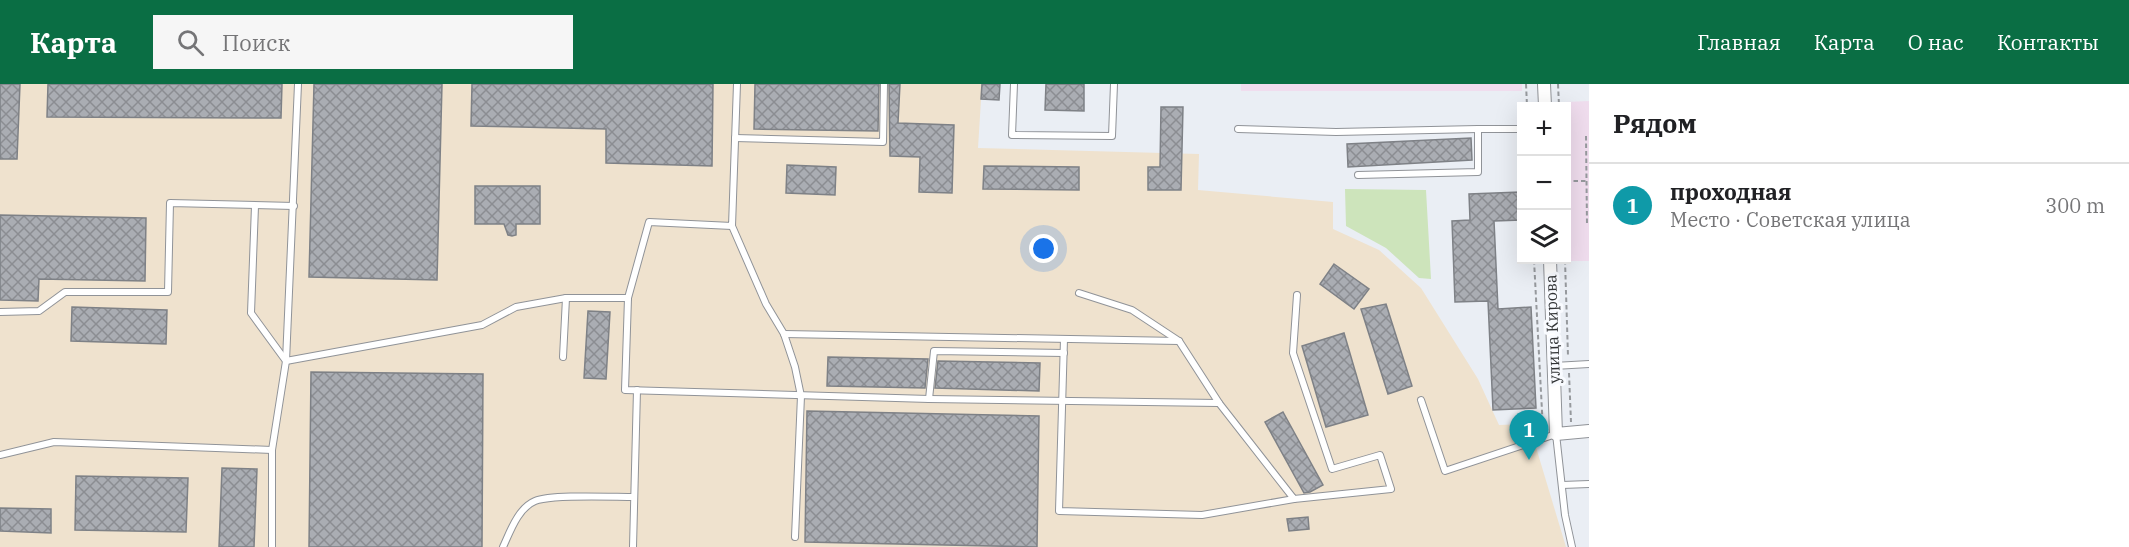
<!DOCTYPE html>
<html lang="ru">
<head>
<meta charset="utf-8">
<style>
  body { margin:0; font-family:"IBM Plex Serif",serif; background:#f6f6f6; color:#202124 }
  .controls { position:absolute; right:18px; top:18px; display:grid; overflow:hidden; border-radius:0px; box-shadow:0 6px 24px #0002 }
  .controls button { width:54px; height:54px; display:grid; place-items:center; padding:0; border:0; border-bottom:2px solid #e0e0e0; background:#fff; color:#202124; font:30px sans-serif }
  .you { position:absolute; left:1044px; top:165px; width:21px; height:21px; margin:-15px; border:4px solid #fff; border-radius:50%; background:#1a73e8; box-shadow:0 0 0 9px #1a73e833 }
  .badge { display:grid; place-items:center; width:39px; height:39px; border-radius:50%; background:#0a6e44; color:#fff; font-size:20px; font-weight:700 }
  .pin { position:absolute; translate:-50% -50px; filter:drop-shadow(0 2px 3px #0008) }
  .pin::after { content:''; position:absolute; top:32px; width:21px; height:18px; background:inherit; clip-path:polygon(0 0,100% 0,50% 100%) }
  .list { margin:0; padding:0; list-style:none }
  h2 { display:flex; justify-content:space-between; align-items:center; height:78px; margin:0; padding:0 24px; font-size:26px }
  h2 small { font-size:20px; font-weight:400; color:#757577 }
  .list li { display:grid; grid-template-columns:39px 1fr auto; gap:18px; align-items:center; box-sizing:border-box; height:84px; padding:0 24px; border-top:2px solid #e0e0e0 }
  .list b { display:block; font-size:22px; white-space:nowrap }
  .list p { margin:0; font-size:20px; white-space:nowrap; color:#757577 }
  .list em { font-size:20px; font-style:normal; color:#757577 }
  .icon { flex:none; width:33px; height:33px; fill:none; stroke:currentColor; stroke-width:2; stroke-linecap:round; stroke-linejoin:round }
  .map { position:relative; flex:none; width:1589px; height:463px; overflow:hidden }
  header { display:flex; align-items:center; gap:36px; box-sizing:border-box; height:84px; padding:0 30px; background:#0a6e44; color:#fff }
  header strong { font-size:28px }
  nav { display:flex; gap:33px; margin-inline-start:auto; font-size:21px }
  .search { width:420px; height:54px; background:#f6f6f6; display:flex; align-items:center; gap:15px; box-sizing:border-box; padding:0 21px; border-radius:0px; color:#757577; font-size:22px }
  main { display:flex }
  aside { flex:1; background:#fff }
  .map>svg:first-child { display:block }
</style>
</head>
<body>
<header>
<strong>Карта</strong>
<div class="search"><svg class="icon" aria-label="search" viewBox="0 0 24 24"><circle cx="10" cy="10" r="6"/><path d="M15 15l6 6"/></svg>Поиск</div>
<nav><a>Главная</a><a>Карта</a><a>О нас</a><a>Контакты</a></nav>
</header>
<main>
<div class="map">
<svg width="1589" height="463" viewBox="0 0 1589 463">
  <defs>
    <pattern id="building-cross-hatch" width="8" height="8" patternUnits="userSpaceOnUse" patternTransform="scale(1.5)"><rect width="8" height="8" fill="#aaadb3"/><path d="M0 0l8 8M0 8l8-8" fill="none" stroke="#8b8d92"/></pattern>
  </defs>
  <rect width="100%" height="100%" fill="#eaeef4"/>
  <path fill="#efe2ce" d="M0 0H982L978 64 1199 70 1198 106 1333 118V145L1379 166 1421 204 1478 295 1499 341 1529 340 1566 463H0Z"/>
  <g fill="#f0ddee">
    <rect x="1241" y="0" width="281" height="7"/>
    <path d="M1589 17V177H1568L1565 18Z"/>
  </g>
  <path fill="#cde4bb" d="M1345 105 1426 106 1431 195 1419 194 1386 164 1346 142Z"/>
  <g fill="url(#building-cross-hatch)" stroke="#7e8186" stroke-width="1.5">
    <path d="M0 0H20L17 75H0Z"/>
    <path d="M48 0H282L281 34 47 33Z"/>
    <path d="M314 0H442L437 196 309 193Z"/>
    <path d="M472 0H713L712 82 606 79V45L471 42Z"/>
    <path d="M755 0H879L878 47 754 45Z"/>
    <path d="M889 0H900L898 39 954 41 952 109 919 108 920 73 890 72Z"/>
    <path d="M982 0H1000L999 16 981 15Z"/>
    <path d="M1046 0H1084V27L1045 26Z"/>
    <path d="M1161 23H1183L1181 106H1148V83H1160Z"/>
    <path d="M1471 54 1472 76 1348 83 1347 60Z"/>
    <path d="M787 81 836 83 835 111 786 109Z"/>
    <path d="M984 82 1079 83V106L983 105Z"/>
    <path d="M475 102H540V140H516V151L512 152 508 151 504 140H475Z"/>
    <path d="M1520 108 1521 136 1494 137 1498 225 1531 223 1536 324 1493 326 1488 217 1455 218 1452 137 1470 136 1469 110Z"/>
    <path d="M0 131 146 134 145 197 39 195 38 217 0 216Z"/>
    <path d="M1334 180 1369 205 1354 225 1320 200Z"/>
    <path d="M1386 220 1412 302 1388 310 1361 225Z"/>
    <path d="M72 223 167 226 166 260 71 257Z"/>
    <path d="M588 227 610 228 606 295 584 294Z"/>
    <path d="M1344 249 1368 331 1326 343 1302 262Z"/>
    <path d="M828 273 928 275 925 304 827 302Z"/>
    <path d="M938 277 1040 279 1039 307 935 304Z"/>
    <path d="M311 288 483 290 482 463H309Z"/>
    <path d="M807 327 1039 332 1037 463 805 458Z"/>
    <path d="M1283 328 1323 401 1310 408 1304 409 1265 338Z"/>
    <path d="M222 384 257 385 254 463H219Z"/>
    <path d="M76 392 188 394 186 448 75 446Z"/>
    <path d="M0 424 51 425V449L0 447Z"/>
    <path d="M1308 433 1309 445 1289 447 1287 435Z"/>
  </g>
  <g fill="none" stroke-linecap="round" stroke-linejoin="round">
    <defs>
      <g id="lane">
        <path d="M737 0 732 142 649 138 628 214 625 306 929 315 1219 319 1294 415 1391 405 1380 371 1332 385 1293 269 1297 211"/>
        <path d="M1014 0 1012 51 1112 52 1114 0"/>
        <path d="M1238 45 1336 48 1478 45"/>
        <path d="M735 54 883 58 884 0"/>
        <path d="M1358 91 1478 88V45H1522"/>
        <path d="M255 122 251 229 286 277 482 241 516 223 566 214H628"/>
        <path d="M732 142 766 220 784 250 795 283 801 312 795 453"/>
        <path d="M1079 209 1132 226 1179 257 1219 319"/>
        <path d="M0 228 39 227 65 208H168L170 119 294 122"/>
        <path d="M784 250 1179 257"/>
        <path d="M1064 255 1059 427 1202 431 1294 415"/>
        <path d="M563 273 566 214"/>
        <path d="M1554 282 1589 280"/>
        <path d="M929 315 934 267 1064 269"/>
        <path d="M1421 316 1445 387 1556 350 1565 431 1572 463"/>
        <path d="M0 371 54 358 272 366"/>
        <path d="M1562 401 1589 400"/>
        <path d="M272 463V366L286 277 298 0"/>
        <path d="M503 463C510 448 518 424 535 417 551 410 612 413 634 413"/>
        <path d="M633 463 637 306"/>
      </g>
      <g id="street">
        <path d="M1544 0 1545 22"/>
        <path d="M1550 176 1556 350 1589 347"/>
      </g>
    </defs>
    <use href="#lane" stroke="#909398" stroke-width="8"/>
    <use href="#street" stroke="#909398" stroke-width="14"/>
    <g stroke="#96999d" stroke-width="2" stroke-dasharray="4.5 3" stroke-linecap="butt">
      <path d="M1526 0 1527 22"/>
      <path d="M1558 0 1559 22"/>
      <path d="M1586 52 1587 141"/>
      <path d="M1566 97H1587"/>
      <path d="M1534 176 1543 346"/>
      <path d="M1565 176 1568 272"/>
      <path d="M1569 289 1571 338"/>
    </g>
    <use href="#lane" stroke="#fff" stroke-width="6"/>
    <use href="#street" stroke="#fff" stroke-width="12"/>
  </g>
  <g text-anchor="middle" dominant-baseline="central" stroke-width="6" stroke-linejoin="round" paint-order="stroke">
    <g font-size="16" fill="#313335" stroke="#f9fbff">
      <text transform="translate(1552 245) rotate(-92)">улица Кирова</text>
    </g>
  </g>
</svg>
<div class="controls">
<button>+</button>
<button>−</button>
<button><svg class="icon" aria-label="layers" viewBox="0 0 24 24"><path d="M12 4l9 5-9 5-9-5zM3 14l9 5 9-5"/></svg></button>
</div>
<div class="you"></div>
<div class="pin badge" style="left:1529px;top:376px;background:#0f9aa8">1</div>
</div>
<aside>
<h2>Рядом<small></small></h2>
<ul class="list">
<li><span class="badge" style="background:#0f9aa8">1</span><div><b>проходная</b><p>Место · Советская улица</p></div><em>300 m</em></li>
</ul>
</aside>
</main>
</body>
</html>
